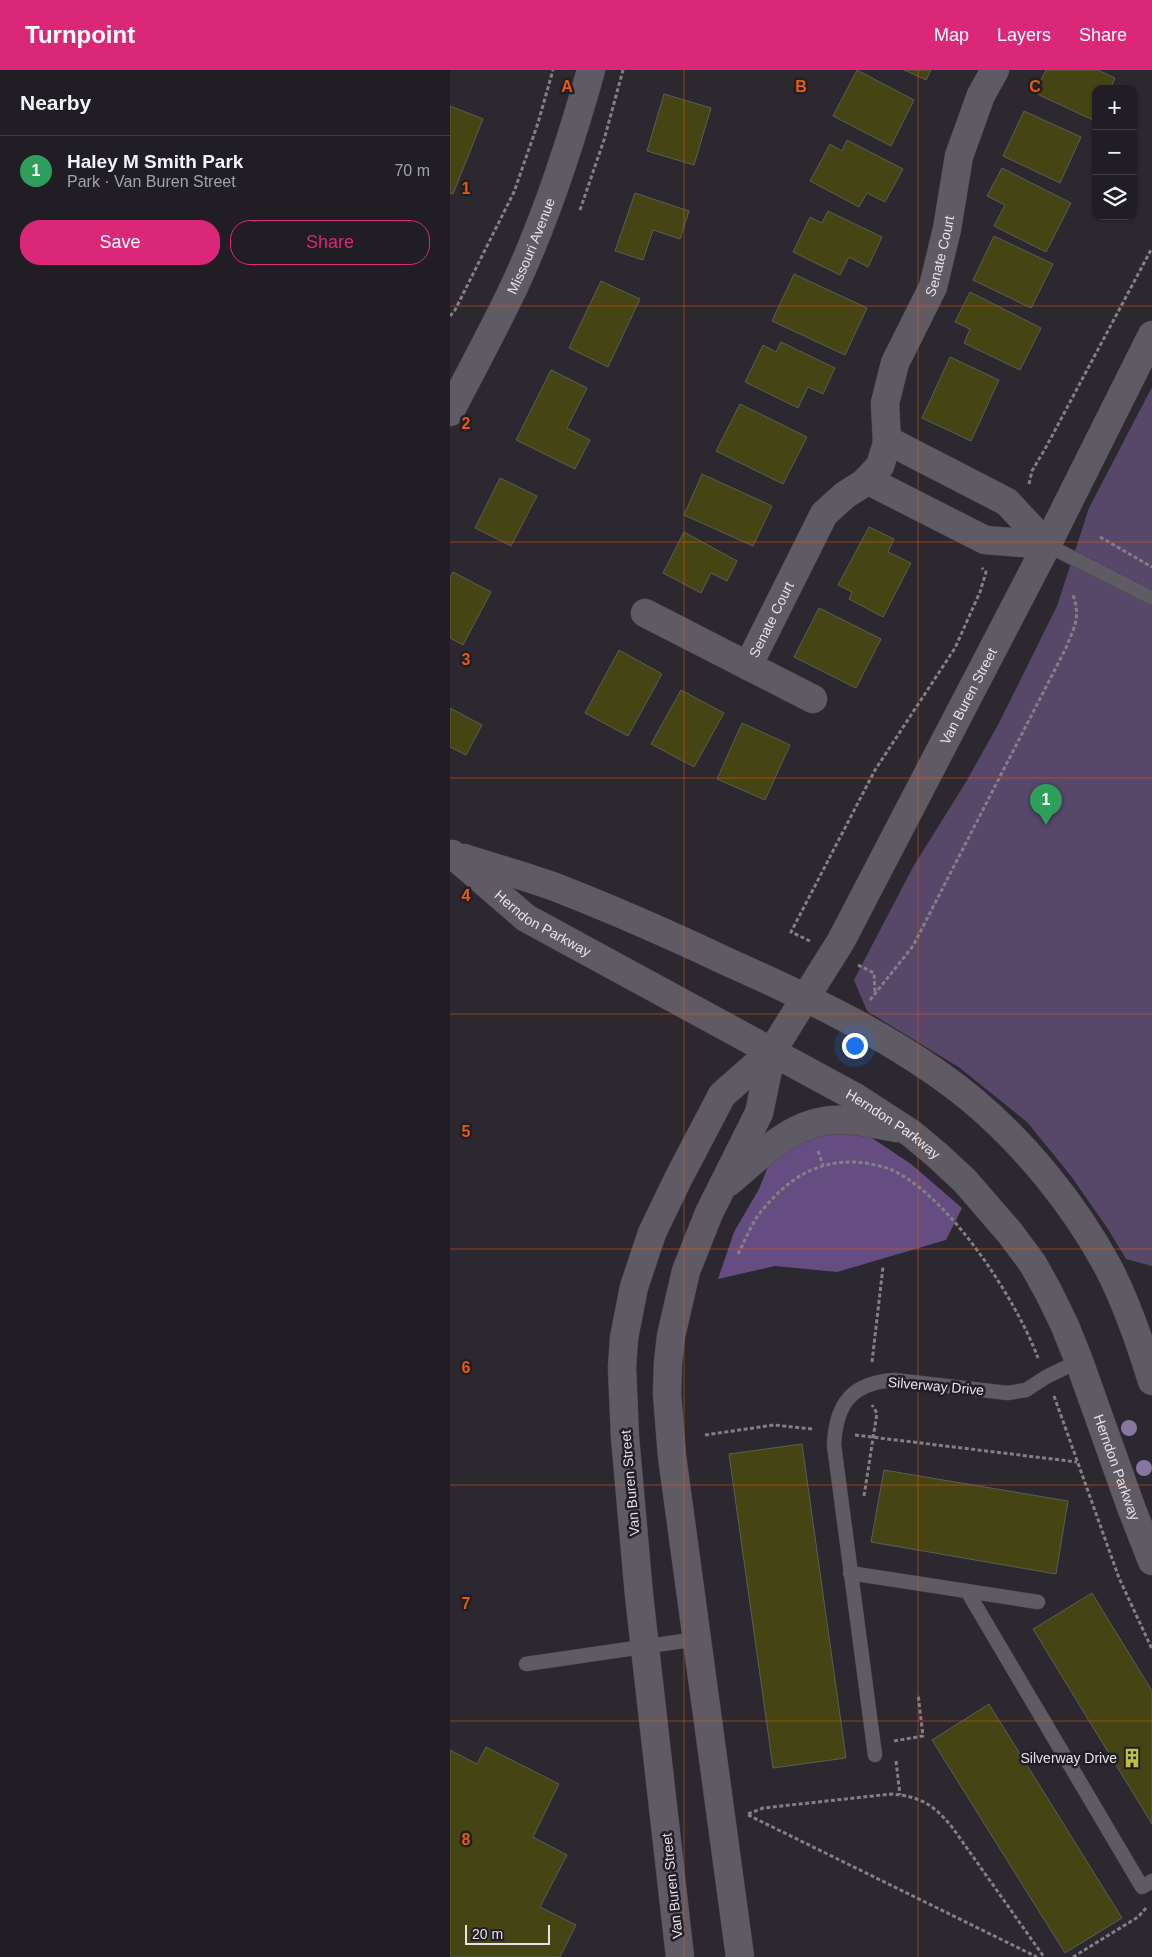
<!DOCTYPE html>
<html lang="en">
<head>
<meta charset="utf-8">
<style>
  body { margin:0; font-family:Helvetica,sans-serif; background:#2d2b31; color:#f1f3f6 }
  .controls { position:absolute; right:15px; top:15px; display:grid; overflow:hidden; border-radius:10px; box-shadow:0 1px 4px #0004 }
  .controls button { width:45px; height:45px; display:grid; place-items:center; padding:0; border:0; border-bottom:1px solid #3d3c41; background:#201e24; color:#f1f3f6; font:25px sans-serif }
  .scale { position:absolute; left:15px; bottom:12px; width:85px; box-sizing:border-box; padding-left:5px; border:2px solid #e4e1e7; border-top:0; font-size:14px; line-height:18px; white-space:nowrap; color:#e4e1e7; -webkit-text-stroke:4px #211e26; paint-order:stroke }
  .you { position:absolute; left:404px; top:975px; width:18px; height:18px; margin:-12px; border:4px solid #fff; border-radius:50%; background:#1a73e8; box-shadow:0 0 0 8px #1a73e833 }
  .badge { display:grid; place-items:center; width:32px; height:32px; border-radius:50%; background:#db2777; color:#fff; font-size:16px; font-weight:700 }
  .pin { position:absolute; translate:-50% -41px; filter:drop-shadow(0 1px 2px #0008) }
  .pin::after { content:''; position:absolute; top:26px; width:18px; height:15px; background:inherit; clip-path:polygon(0 0,100% 0,50% 100%) }
  .list { margin:0; padding:0; list-style:none }
  h2 { display:flex; justify-content:space-between; align-items:center; height:65px; margin:0; padding:0 20px; font-size:21px }
  h2 small { font-size:16px; font-weight:400; color:#a2a2a6 }
  .list li { display:grid; grid-template-columns:32px 1fr auto; gap:15px; align-items:center; box-sizing:border-box; height:70px; padding:0 20px; border-top:1px solid #3d3c41 }
  .list b { display:block; font-size:19px; white-space:nowrap }
  .list p { margin:0; font-size:16px; white-space:nowrap; color:#a2a2a6 }
  .list em { font-size:16px; font-style:normal; color:#a2a2a6 }
  .actions { display:flex; gap:10px; padding:15px 20px }
  .actions a { flex:1; padding:11px 0; border:1px solid #db2777; border-radius:20px; text-align:center; font-size:18px; color:#db2777 }
  .actions .main { background:#db2777; color:#fff }
  .icon { flex:none; width:28px; height:28px; fill:none; stroke:currentColor; stroke-width:2; stroke-linecap:round; stroke-linejoin:round }
  .map { position:relative; flex:none; width:702px; height:1887px; overflow:hidden }
  header { display:flex; align-items:center; gap:30px; box-sizing:border-box; height:70px; padding:0 25px; background:#db2777; color:#fff }
  header strong { font-size:24px }
  nav { display:flex; gap:28px; margin-inline-start:auto; font-size:18px }
  main { display:flex }
  aside { flex:1; background:#201e24 }
  .map>svg:first-child { display:block }
</style>
</head>
<body>
<header>
<strong>Turnpoint</strong>
<nav><a>Map</a><a>Layers</a><a>Share</a></nav>
</header>
<main>
<aside>
<h2>Nearby<small></small></h2>
<ul class="list">
<li><span class="badge" style="background:#2e9e5b">1</span><div><b>Haley M Smith Park</b><p>Park · Van Buren Street</p></div><em>70 m</em></li>
</ul>
<div class="actions"><a class="main">Save</a><a>Share</a></div>
</aside>
<div class="map">
<svg width="702" height="1887" viewBox="0 0 702 1887">
  <rect width="100%" height="100%" fill="#2b2830"/>
  <path fill="#57486a" d="M702 317V1196L676 1189 658 1159 621 1106 577 1052 510 998 417 941 404 910 463 797 516 712 549 653 607 536 639 438Z"/>
  <path fill="#654d82" d="M343 1054 419 1066 461 1094 512 1138 496 1170 387 1202 325 1196 268 1209 284 1162 309 1119 321 1089Z"/>
  <g fill="#444513" stroke="#5c5d53">
    <path d="M407 0 464 30 441 76 383 46Z"/>
    <path d="M454 0H481L476 10Z"/>
    <path d="M596 0H648L665 8 660 19H646L645 51 585 23Z"/>
    <path d="M214 24 261 38 244 95 197 81Z"/>
    <path d="M0 36 33 49 3 124 0 123Z"/>
    <path d="M574 41 631 67 610 113 553 86Z"/>
    <path d="M397 70 453 99 435 132 417 123 409 137 360 111 380 74 392 81Z"/>
    <path d="M552 98 621 133 596 182 544 156 555 135 537 126Z"/>
    <path d="M185 123 239 141 230 169 203 160 193 190 165 181Z"/>
    <path d="M378 141 432 167 418 197 399 187 390 205 343 182 360 147 372 153Z"/>
    <path d="M544 166 603 194 581 238 523 210Z"/>
    <path d="M344 204 417 238 395 285 322 251Z"/>
    <path d="M151 211 190 229 158 297 119 278Z"/>
    <path d="M520 222 591 258 570 300 514 273 520 259 505 252Z"/>
    <path d="M331 272 385 298 373 324 358 317 348 338 295 312 313 275 326 282Z"/>
    <path d="M500 287 549 310 521 371 472 348Z"/>
    <path d="M101 300 137 318 117 358 140 370 125 399 66 370Z"/>
    <path d="M290 334 357 367 333 414 266 381Z"/>
    <path d="M252 404 322 436 303 476 234 445Z"/>
    <path d="M50 408 87 426 61 476 25 458Z"/>
    <path d="M419 457 444 469 438 482 461 493 433 547 399 529 402 522 388 515Z"/>
    <path d="M234 462 287 491 277 511 261 503 251 523 213 503Z"/>
    <path d="M3 502 41 522 13 575 0 568V508Z"/>
    <path d="M369 538 431 569 406 618 344 587Z"/>
    <path d="M169 580 212 604 178 666 135 643Z"/>
    <path d="M231 620 274 643 244 697 201 674Z"/>
    <path d="M0 638 32 655 16 685 0 677Z"/>
    <path d="M292 653 340 675 315 730 267 709Z"/>
    <path d="M352 1374 396 1688 323 1698 279 1384Z"/>
    <path d="M434 1400 618 1431 606 1504 421 1472Z"/>
    <path d="M642 1523 702 1621V1754L583 1559Z"/>
    <path d="M539 1634 672 1848 615 1883 482 1670Z"/>
    <path d="M36 1677 109 1714 83 1767 117 1785 90 1837 126 1855 110 1887H0V1680L27 1694Z"/>
  </g>
  <g fill="none" stroke-linecap="round" stroke-linejoin="round">
    <defs>
      <g id="lane">
        <path d="M597 475 702 528"/>
        <path d="M400 1503 588 1532"/>
        <path d="M517 1521 692 1817 702 1811"/>
        <path d="M76 1594 247 1569"/>
        <path d="M425 1685 384 1375C386 1333 402 1313 444 1310L558 1323 576 1320 596 1307 629 1291"/>
      </g>
      <g id="street">
        <path id="s1" d="M0 342C21 301 43 261 63 219 96 149 120 75 141 0"/>
        <path d="M437 370 557 432 597 475"/>
        <path d="M417 410 535 470 597 475"/>
        <path d="M195 543 363 629"/>
        <path id="s2" d="M298 596 374 444 395 425 414 413 430 396 437 373 435 333 445 293 483 217 497 159 509 86 531 25 545 0"/>
      </g>
      <g id="secondary">
        <path id="s3" d="M2 784 76 848 405 1027 462 1064 487 1085 515 1111 560 1163 583 1194 599 1223 615 1256 629 1291 681 1437 702 1491"/>
        <path d="M14 788C45 798 75 806 105 817 164 840 223 866 280 893 361 929 452 972 521 1029 575 1074 624 1134 658 1197 677 1233 690 1272 702 1311"/>
        <path d="M279 1112C310 1086 341 1052 384 1050 405 1049 426 1054 446 1058"/>
        <path id="s4" d="M230 1887 189 1525 175 1367 172 1298 174 1268 184 1217 202 1163 228 1109 272 1025 322 981 391 871 597 475 702 265"/>
        <path d="M290 1887 222 1386 217 1324 218 1293 221 1266 236 1201 259 1143 309 1043 322 981"/>
      </g>
    </defs>
    <use href="#lane" stroke="#4a464e" stroke-width="15"/>
    <use href="#street" stroke="#4a464e" stroke-width="29"/>
    <use href="#secondary" stroke="#4a464e" stroke-width="29"/>
    <g stroke="#827f86" stroke-width="3" stroke-dasharray="4 2.5" stroke-linecap="butt">
      <path d="M130 140 154 70 173 0"/>
      <path d="M0 246 5 240 64 122 88 53 103 0"/>
      <path d="M579 414 582 401 595 379 702 178"/>
      <path d="M650 467 702 497"/>
      <path d="M360 871 341 862 425 700 505 578 530 522 536 502 532 498"/>
      <path d="M408 895 424 903 425 922"/>
      <path d="M420 930 463 876 616 578C624 557 631 548 623 525"/>
      <path d="M368 1081 373 1095"/>
      <path d="M288 1184C296 1169 302 1151 314 1138 339 1109 365 1091 405 1092 417 1093 430 1095 442 1100 500 1127 566 1229 588 1288"/>
      <path d="M422 1292 433 1197"/>
      <path d="M604 1326 669 1508 702 1579"/>
      <path d="M255 1365 324 1355 362 1359"/>
      <path d="M405 1365 627 1392"/>
      <path d="M414 1426 427 1343 422 1335"/>
      <path d="M444 1671 473 1666 468 1624"/>
      <path d="M446 1691 450 1725"/>
      <path d="M298 1744 313 1738 441 1724C470 1726 484 1735 502 1757L594 1887"/>
      <path d="M298 1745 587 1887"/>
      <path d="M623 1887 688 1847 696 1838"/>
    </g>
    <use href="#lane" stroke="#5f5b65" stroke-width="14"/>
    <use href="#street" stroke="#5f5b65" stroke-width="28"/>
    <use href="#secondary" stroke="#5f5b65" stroke-width="28"/>
  </g>
  <g fill="#87769d">
    <circle cx="679" cy="1358" r="8"/>
    <circle cx="694" cy="1398" r="8"/>
  </g>
  <path fill="none" stroke="#e8590c" stroke-width="1" stroke-opacity="0.55" d="M234 0V1887M468 0V1887M0 236H702M0 472H702M0 708H702M0 944H702M0 1179H702M0 1415H702M0 1651H702"/>
  <defs>
    <symbol id="building-bare" viewBox="-9 -9 18 18"><path d="M-4-6H4V6H1V3H-1V6H-4ZM-2.5-4.3h1.7v1.8h-1.7ZM.8-4.3h1.7v1.8H.8ZM-2.5-1h1.7V.8h-1.7ZM.8-1h1.7V.8H.8Z" fill="#bdbf43" stroke="#211e26" stroke-width="2.5" paint-order="stroke"/></symbol>
  </defs>
  <g fill-rule="evenodd">
    <use href="#building-bare" x="668" y="1674" width="28" height="28"/>
  </g>
  <g text-anchor="middle" dominant-baseline="central" stroke-width="5" stroke-linejoin="round" paint-order="stroke">
    <g font-size="14" fill="#e4e1e7" stroke="#211e26">
      <text stroke="none"><textPath href="#s1" startOffset="185">Missouri Avenue</textPath></text>
      <text stroke="none"><textPath href="#s2" startOffset="466">Senate Court</textPath></text>
      <text stroke="none"><textPath href="#s2" startOffset="52">Senate Court</textPath></text>
      <text stroke="none"><textPath href="#s4" startOffset="1358">Van Buren Street</textPath></text>
      <text stroke="none"><textPath href="#s3" startOffset="115">Herndon Parkway</textPath></text>
      <text stroke="none"><textPath href="#s3" startOffset="519">Herndon Parkway</textPath></text>
      <text transform="translate(486 1316) rotate(5)">Silverway Drive</text>
      <text stroke="none"><textPath href="#s3" startOffset="939">Herndon Parkway</textPath></text>
      <text transform="translate(180 1413) rotate(-95)">Van Buren Street</text>
      <text transform="translate(222 1816) rotate(-96)">Van Buren Street</text>
    </g>
    <g font-size="14" fill="#e4e1e7" stroke="#211e26" text-anchor="end">
      <text x="667" y="1688">Silverway Drive</text>
    </g>
  </g>
  <g font-size="16" text-anchor="middle" font-weight="bold" fill="#e8590c" stroke="#211e26" stroke-width="5" stroke-linejoin="round" paint-order="stroke">
    <text x="117" y="22">A</text>
    <text x="351" y="22">B</text>
    <text x="585" y="22">C</text>
    <text x="16" y="124">1</text>
    <text x="16" y="359">2</text>
    <text x="16" y="595">3</text>
    <text x="16" y="831">4</text>
    <text x="16" y="1067">5</text>
    <text x="16" y="1303">6</text>
    <text x="16" y="1539">7</text>
    <text x="16" y="1775">8</text>
  </g>
</svg>
<div class="controls">
<button>+</button>
<button>−</button>
<button><svg class="icon" aria-label="layers" viewBox="0 0 24 24"><path d="M12 4l9 5-9 5-9-5zM3 14l9 5 9-5"/></svg></button>
</div>
<div class="scale">20 m</div>
<div class="you"></div>
<div class="pin badge" style="left:596px;top:755px;background:#2e9e5b">1</div>
</div>
</main>
</body>
</html>
